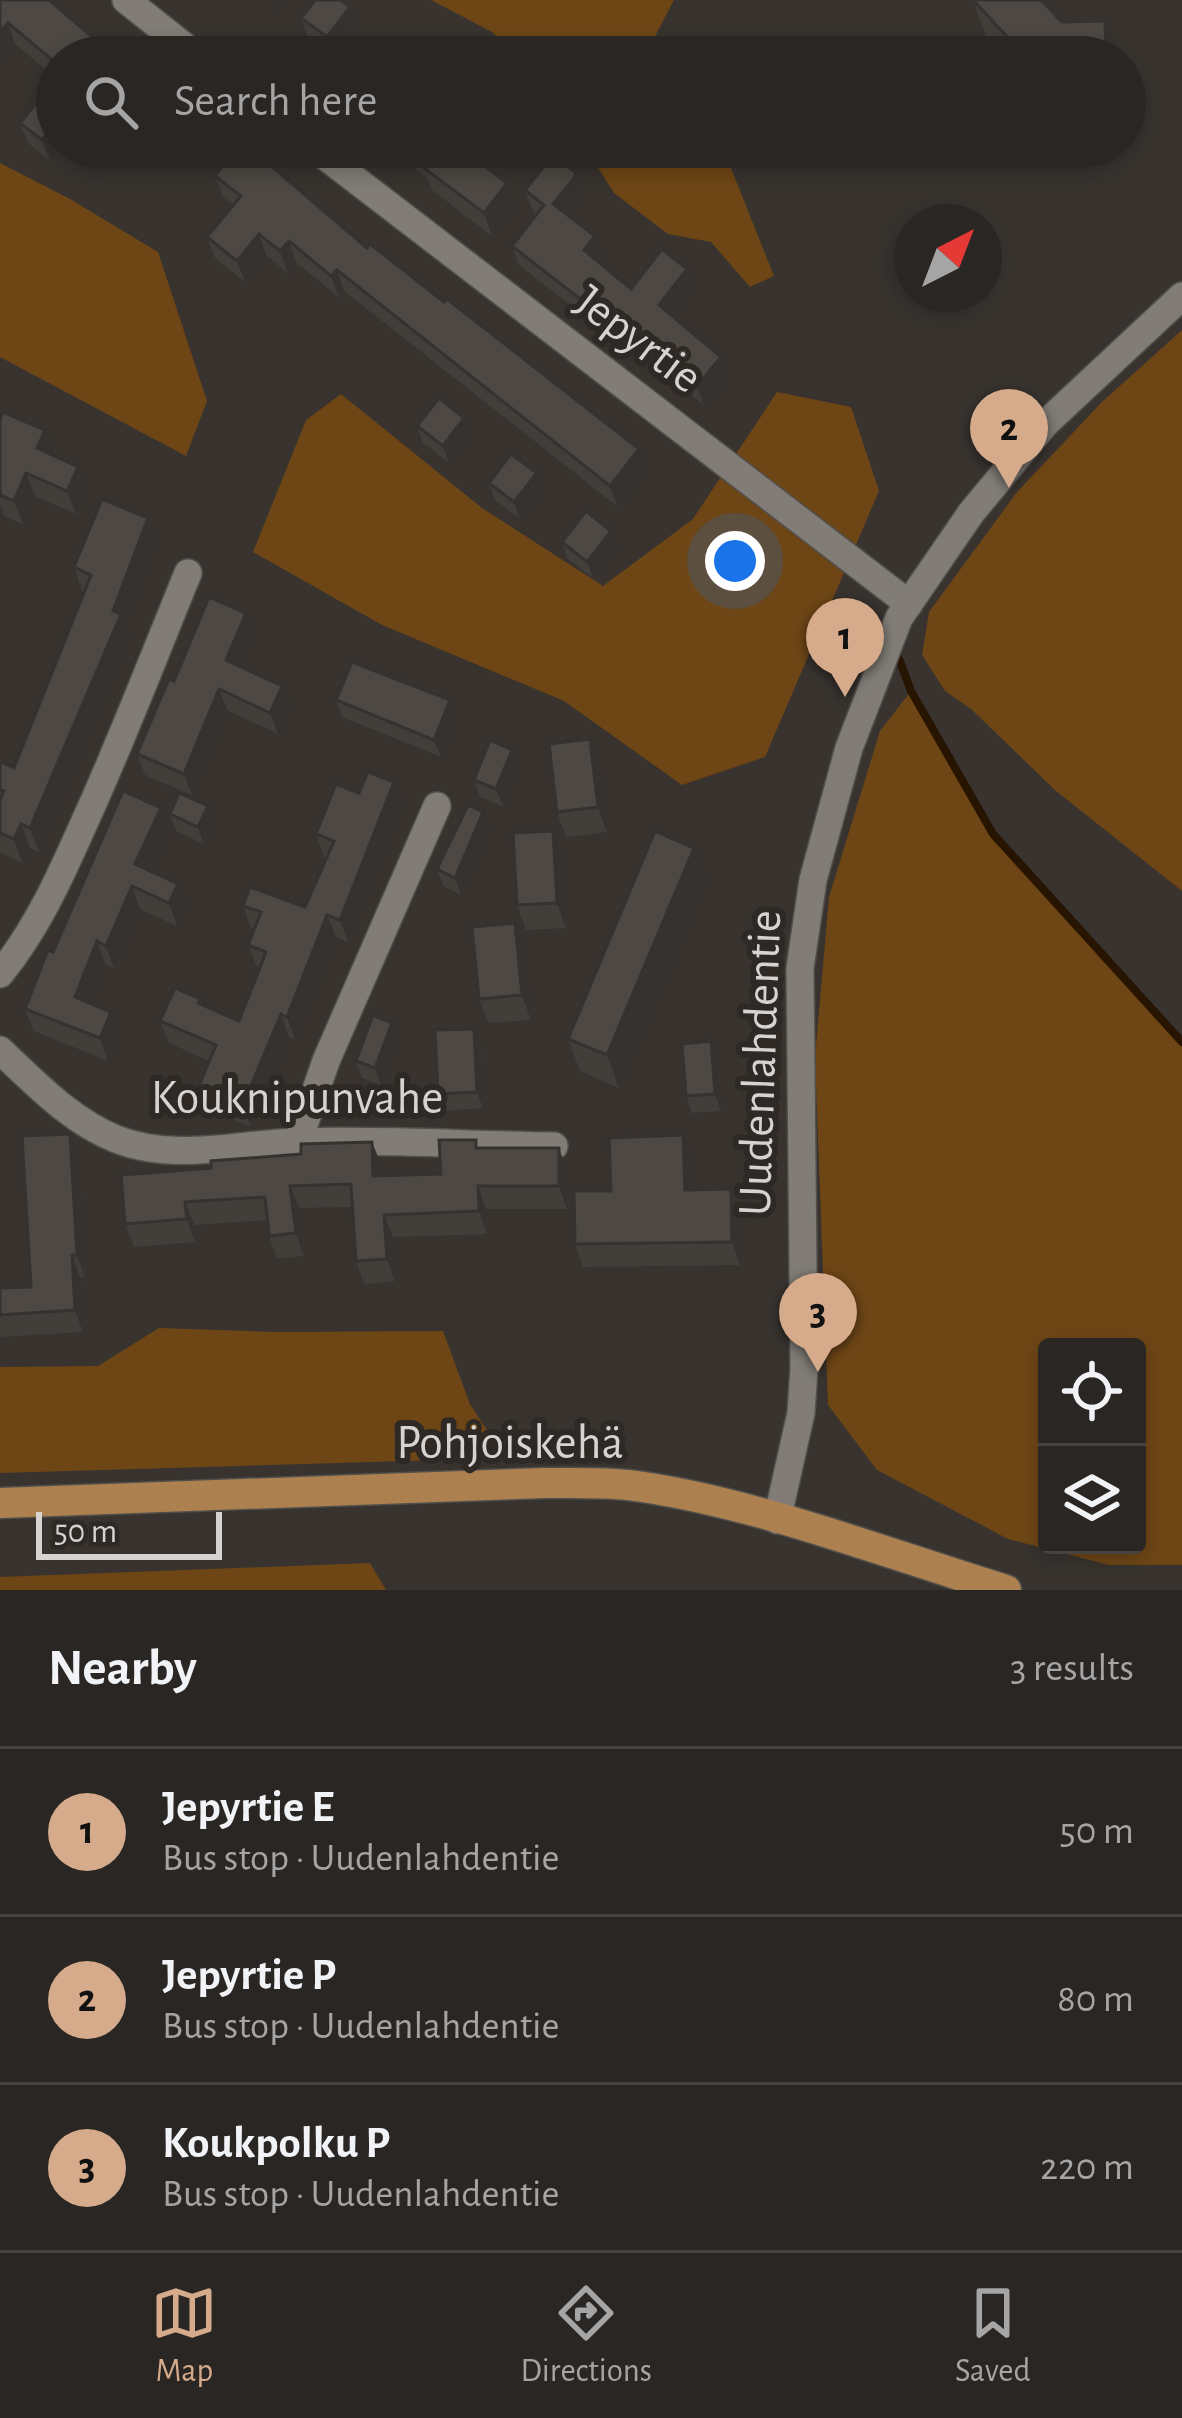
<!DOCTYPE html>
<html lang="en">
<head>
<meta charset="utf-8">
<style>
  body { margin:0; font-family:"Alegreya Sans",sans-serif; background:#322e2b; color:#f1f3f6 }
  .controls { position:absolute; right:36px; bottom:36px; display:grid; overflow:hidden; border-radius:12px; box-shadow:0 6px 18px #0003 }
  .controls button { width:108px; height:108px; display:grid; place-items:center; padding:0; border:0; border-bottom:3px solid #464341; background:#2a2623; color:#f1f3f6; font:60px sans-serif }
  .compass { position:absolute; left:894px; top:204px; width:108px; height:108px; border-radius:50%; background:#2a2623; box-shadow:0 6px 18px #0003; rotate:42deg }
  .scale { position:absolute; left:36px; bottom:30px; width:186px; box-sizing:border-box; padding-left:12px; border:6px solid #d6d3d0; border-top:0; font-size:33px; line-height:42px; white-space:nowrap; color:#d6d3d0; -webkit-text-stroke:9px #2e2925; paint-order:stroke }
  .you { position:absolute; left:735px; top:561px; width:42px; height:42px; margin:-30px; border:9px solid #fff; border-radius:50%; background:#1a73e8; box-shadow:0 0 0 18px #1a73e833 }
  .badge { display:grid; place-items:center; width:78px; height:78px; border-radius:50%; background:#d6ab8b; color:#111; font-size:39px; font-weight:700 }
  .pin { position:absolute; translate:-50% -99px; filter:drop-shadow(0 3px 6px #0008) }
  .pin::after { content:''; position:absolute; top:63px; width:42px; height:36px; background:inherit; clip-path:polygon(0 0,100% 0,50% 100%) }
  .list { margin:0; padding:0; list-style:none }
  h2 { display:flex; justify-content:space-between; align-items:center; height:156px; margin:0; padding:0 48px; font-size:51px }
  h2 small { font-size:39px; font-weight:400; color:#a5a5a6 }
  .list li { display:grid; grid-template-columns:78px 1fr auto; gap:36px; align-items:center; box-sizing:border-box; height:168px; padding:0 48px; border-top:3px solid #464341 }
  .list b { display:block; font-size:45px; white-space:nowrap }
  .list p { margin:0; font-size:39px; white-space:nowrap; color:#a5a5a6 }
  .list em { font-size:39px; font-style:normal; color:#a5a5a6 }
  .icon { flex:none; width:66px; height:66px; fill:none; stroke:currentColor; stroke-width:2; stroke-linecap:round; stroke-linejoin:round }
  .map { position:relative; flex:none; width:1182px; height:1590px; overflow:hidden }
  .search { position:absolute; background:#2a2623; box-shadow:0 6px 18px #0003; left:36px; right:36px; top:36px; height:132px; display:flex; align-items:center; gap:30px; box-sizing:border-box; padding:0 42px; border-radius:66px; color:#a5a5a6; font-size:45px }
  .sheet { height:660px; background:#2a2623 }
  nav { display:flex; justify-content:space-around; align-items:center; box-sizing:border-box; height:168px; border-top:3px solid #464341; background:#2a2623; font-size:33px; color:#a5a5a6 }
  nav a { display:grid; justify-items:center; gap:6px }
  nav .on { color:#d6ab8b }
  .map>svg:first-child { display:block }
</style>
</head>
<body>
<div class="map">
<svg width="1182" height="1590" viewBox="0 0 1182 1590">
  <rect width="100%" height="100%" fill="#38332f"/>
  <g fill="#6e4616" fill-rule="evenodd">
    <path d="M431 0H674L651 44 659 57H518L492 32Z"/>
    <path d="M585 147H719L729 163 774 276 750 287 711 242 668 234 614 193Z"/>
    <path d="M0 163 70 199 158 252 207 401 186 456 0 357Z"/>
    <path d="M1182 330V891L1056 791 971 709 945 691 922 655 929 612 1017 492 1102 402Z"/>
    <path d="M777 392 851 407 879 491 765 757 682 785 564 701 382 625 253 552 306 420 341 394 482 508 603 586 693 519Z"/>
    <path d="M911 691 993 834 1182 1042V1565H1109L1008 1539 877 1470 828 1405 815 1057 829 897 880 731ZM1047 1347H1137V1545H1047Z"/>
    <path d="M159 1328 277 1332 443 1331 470 1404 505 1458 0 1473V1367L98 1366Z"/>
    <path d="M370 1563 386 1590H0V1577Z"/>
  </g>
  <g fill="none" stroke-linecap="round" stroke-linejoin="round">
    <path stroke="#271401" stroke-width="8" d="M899 659 911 691 993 834 1182 1042"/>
    <defs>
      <g id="minor">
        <path d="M126 0 198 57"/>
        <path d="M313 147 909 604"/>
        <path d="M0 974C37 929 61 875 85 821 122 740 154 656 188 573"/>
        <path d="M0 1050C35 1083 71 1121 116 1139 174 1162 237 1144 297 1142 382 1139 469 1145 554 1146"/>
        <path d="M298 1142 326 1061 437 806"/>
        <path d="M777 1520 801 1413 804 1368 800 968 813 880 849 748 899 618 971 513 1045 424 1182 296"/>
      </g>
      <path id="major" d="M0 1503 544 1483C572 1483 601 1482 628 1485 749 1500 888 1554 1006 1590"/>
    </defs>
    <use href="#minor" stroke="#524f4b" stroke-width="30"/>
    <use href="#major" stroke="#524f4b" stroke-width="33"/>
    <use href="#minor" stroke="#817c76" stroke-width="27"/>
    <use href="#major" stroke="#ac814f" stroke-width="30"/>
  </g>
  <g fill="#423e3a">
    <path d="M0 0 57 57V147L50 161 28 143 20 123 56 78 15 44 0 64Z"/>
    <path d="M973 0 1062 22 1105 21 1117 57H1006L985 34Z"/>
    <path d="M301 18 356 24 333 54 307 35Z"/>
    <path d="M148 147H180L168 163Z"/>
    <path d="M388 147H460L507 183 515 206 492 236 432 190 428 179Z"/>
    <path d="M577 174 584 193 567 214 602 255 597 261 631 289 694 288 672 316 728 376 704 405 626 340 622 345 519 265 512 246 537 214 532 209 525 190Z"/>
    <path d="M215 176 367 248 444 302 639 449 647 470 618 507 344 291 339 298 296 262 288 273 266 255 245 282 215 258 207 237 233 205 223 197Z"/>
    <path d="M0 419 53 453 52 455 78 467 86 490 76 514 35 496 23 524 4 516 0 505Z"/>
    <path d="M417 426 471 435 449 463 423 443Z"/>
    <path d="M489 483 543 490 520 519 495 500Z"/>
    <path d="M156 541 125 624 129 637 39 852 30 848 22 863 0 852V761L14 768 84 592 82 591 74 567Z"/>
    <path d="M562 542 617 548 593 578 568 559Z"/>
    <path d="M253 634 240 666 282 686 290 707 278 734 227 710 192 795 145 775 137 754 174 681Z"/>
    <path d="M336 700 456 717 441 757 342 717Z"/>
    <path d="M599 764 607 832 566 837 557 812Z"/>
    <path d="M519 767 503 806 480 797 474 780Z"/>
    <path d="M359 793 402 805 348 942 336 937 295 1039 289 1037 251 1127 207 1108 199 1086 209 1061 169 1043 160 1021 200 999 202 1005 239 1021 260 968 257 967 248 945 254 929 251 928 243 906 305 907 326 858 324 857 316 834Z"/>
    <path d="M161 808 169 830 150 871 178 884 186 906 177 926 140 909 114 968 105 964 89 1003 111 1012 119 1034 108 1061 34 1031 25 1009 53 952Z"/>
    <path d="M170 814 214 823 204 844 176 831Z"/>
    <path d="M489 829 461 895 443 886 437 869Z"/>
    <path d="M562 856 566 928 526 930 517 905Z"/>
    <path d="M706 880 619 1088 580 1071 568 1039Z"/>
    <path d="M515 923 524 948 531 1020 488 1023 479 999Z"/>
    <path d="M398 1040 381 1085 362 1078 356 1061Z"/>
    <path d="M711 1041 717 1058 721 1111 692 1113 686 1096Z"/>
    <path d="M480 1046 483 1108 444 1111 438 1094Z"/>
    <path d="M372 1142 381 1165V1176L441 1174 479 1148 567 1171V1209H486L487 1234 393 1237 395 1281 364 1284 356 1261 352 1207 299 1208 304 1256 277 1259 269 1236 267 1220 194 1225 195 1242 134 1247 125 1224 211 1168Z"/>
    <path d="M78 1156 85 1277H80L83 1332 0 1337V1288L31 1287Z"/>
    <path d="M691 1158 693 1190 740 1212V1265L583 1267 575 1244 611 1191Z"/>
  </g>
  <g fill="#36322f">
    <path d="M274 0H287L278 10Z"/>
    <path d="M350 7 356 24 333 54 327 37Z"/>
    <path d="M1105 21 1117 54V57H1106Z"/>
    <path d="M8 23 15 44 0 64V33Z"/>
    <path d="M57 122V147H61L50 161 42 140Z"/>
    <path d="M162 147H180L168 163Z"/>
    <path d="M577 174 584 193 560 223 553 204Z"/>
    <path d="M507 183 515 206 492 236 484 213Z"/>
    <path d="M259 234 266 255 245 282 237 261Z"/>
    <path d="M595 236 602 255 591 270 584 250Z"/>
    <path d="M289 241 296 262 288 273 280 251Z"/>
    <path d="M687 269 694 288 666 324 659 305Z"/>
    <path d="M337 270 344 291 339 298 331 276Z"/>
    <path d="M619 321 626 340 622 345 615 326Z"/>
    <path d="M721 357 728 376 704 405 697 386Z"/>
    <path d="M464 418 471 435 449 463 443 446Z"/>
    <path d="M45 430 53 453 45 471 37 448Z"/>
    <path d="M639 449 647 470 618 507 610 486Z"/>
    <path d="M78 467 86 490 76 514 67 491Z"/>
    <path d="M26 473 35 496 23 524 14 501Z"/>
    <path d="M537 473 543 490 520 519 514 502Z"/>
    <path d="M148 518 156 541 125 624 129 637 39 852 30 828Z"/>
    <path d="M611 531 617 548 593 578 587 562Z"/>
    <path d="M246 613 253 634 234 681 226 660Z"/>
    <path d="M282 686 290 707 278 734 270 713Z"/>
    <path d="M219 689 227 710 192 795 184 774Z"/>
    <path d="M450 700 456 717 441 757 434 740Z"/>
    <path d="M590 739 599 764 607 832 598 807Z"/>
    <path d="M512 750 519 767 503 806 496 789Z"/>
    <path d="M394 782 402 805 348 942 340 920Z"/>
    <path d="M208 806 214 823 204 844 198 827Z"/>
    <path d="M161 808 169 830 143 887 135 864Z"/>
    <path d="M483 812 489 829 461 895 455 878Z"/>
    <path d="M21 824 30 848 22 863 14 839Z"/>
    <path d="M553 831 562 856 566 928 557 903Z"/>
    <path d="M694 848 706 880 619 1088 607 1055Z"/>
    <path d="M178 884 186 906 177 926 169 903Z"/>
    <path d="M132 886 140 909 114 968 106 946Z"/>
    <path d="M327 915 336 937 295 1039 287 1017Z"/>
    <path d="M515 923 524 948 531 1020 522 995Z"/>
    <path d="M97 941 105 964 83 1020 75 997Z"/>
    <path d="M111 1012 119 1034 108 1061 100 1038Z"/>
    <path d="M281 1014 289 1037 251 1127 243 1105Z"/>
    <path d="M392 1023 398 1040 381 1085 375 1068Z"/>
    <path d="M474 1029 480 1046 483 1108 477 1092Z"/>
    <path d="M711 1041 717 1058 721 1111 715 1094Z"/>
    <path d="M70 1134 78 1156 85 1277 77 1255Z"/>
    <path d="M683 1135 691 1158 694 1213 685 1190Z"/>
    <path d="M372 1142 381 1165V1199L373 1176Z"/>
    <path d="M559 1148 567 1171V1209L559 1186Z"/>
    <path d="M290 1186 299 1208 304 1256 296 1233Z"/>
    <path d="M478 1186 486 1209 487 1234 479 1211Z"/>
    <path d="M731 1189 740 1212V1265L732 1242Z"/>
    <path d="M185 1202 194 1225 195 1242 187 1219Z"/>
    <path d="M384 1215 393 1237 395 1281 387 1259Z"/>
    <path d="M72 1255 80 1277 83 1332 75 1310Z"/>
  </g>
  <g fill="#4d4843" stroke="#36322f" stroke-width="3">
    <path d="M0 0H49L116 57H57V64L8 23 0 33Z"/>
    <path d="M315 0H341L350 7 327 37 301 18Z"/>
    <path d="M973 0H1041L1062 22 1105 21 1106 57H1026Z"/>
    <path d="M304 34 333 57H286Z"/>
    <path d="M57 77V122L42 140 20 123Z"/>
    <path d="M238 147H249L367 248 370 244 444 302 447 299 639 449 610 486 337 270 331 276 289 241 280 251 259 234 237 261 207 237 241 196 215 176Z"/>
    <path d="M408 147H460L507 183 484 213 424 168 428 163Z"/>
    <path d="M553 155 577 174 553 204 595 236 584 250 631 289 662 249 687 269 659 305 721 357 697 386 619 321 615 326 512 246 544 205 525 190Z"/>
    <path d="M439 398 464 418 443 446 417 426Z"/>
    <path d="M3 412 45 430 37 448 78 467 67 491 26 473 14 501 0 495V419Z"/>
    <path d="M511 454 537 473 514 502 489 483Z"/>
    <path d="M102 499 148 518 113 611 121 614 30 828 21 824 14 839 0 833V800L4 791 0 789V761L14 768 91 575 74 567Z"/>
    <path d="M586 511 611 531 587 562 562 542Z"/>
    <path d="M209 597 246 613 226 660 282 686 270 713 219 689 184 774 137 754 169 679 174 681Z"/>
    <path d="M352 662 450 700 434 740 336 700Z"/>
    <path d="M590 739 598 807 557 812 549 744Z"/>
    <path d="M490 740 512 750 496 789 474 780Z"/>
    <path d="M368 772 394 782 340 920 327 915 287 1017 281 1014 243 1105 199 1086 216 1045 160 1021 175 988 200 999 198 1003 239 1021 266 952 248 945 261 912 243 906 250 887 305 907 334 841 316 834 336 784 359 793Z"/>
    <path d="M123 791 161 808 135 864 178 884 169 903 132 886 106 946 97 941 75 997 111 1012 100 1038 25 1009 48 950 53 952Z"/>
    <path d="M179 793 208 806 198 827 170 814Z"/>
    <path d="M468 805 483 812 455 878 437 869Z"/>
    <path d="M553 831 557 903 517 905 513 833Z"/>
    <path d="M655 831 694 848 607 1055 568 1039Z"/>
    <path d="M515 923 522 995 479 999 472 927Z"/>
    <path d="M373 1015 392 1023 375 1068 356 1061Z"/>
    <path d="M474 1029 477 1092 438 1094 435 1030Z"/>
    <path d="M711 1041 715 1094 686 1096 682 1044Z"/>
    <path d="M70 1134 77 1255H72L75 1310 0 1315V1288L31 1287 22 1136Z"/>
    <path d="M683 1135 685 1190 731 1189 732 1242 575 1244 574 1191H611L609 1138Z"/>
    <path d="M439 1140H476V1148H559V1186H478L479 1211 384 1215 387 1259 356 1261 351 1184 290 1186 296 1233 269 1236 265 1197 185 1202 187 1219 125 1224 121 1175 211 1168V1161L301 1154V1144L372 1142 373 1176 441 1174Z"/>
  </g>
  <g text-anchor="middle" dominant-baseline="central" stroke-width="12" stroke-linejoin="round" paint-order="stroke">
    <g font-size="48" fill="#d6d3d0" stroke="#2e2925">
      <text transform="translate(638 340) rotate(37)">Jepyrtie</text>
      <text transform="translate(761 1063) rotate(-88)">Uudenlahdentie</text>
      <text x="297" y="1099">Kouknipunvahe</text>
      <text x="510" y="1444">Pohjoiskehä</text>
    </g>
  </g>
</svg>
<div class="controls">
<button><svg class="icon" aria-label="locate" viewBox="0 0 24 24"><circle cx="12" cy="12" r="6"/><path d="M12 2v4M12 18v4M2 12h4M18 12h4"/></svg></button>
<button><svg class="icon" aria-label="layers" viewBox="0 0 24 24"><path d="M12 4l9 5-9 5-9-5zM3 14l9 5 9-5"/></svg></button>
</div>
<svg class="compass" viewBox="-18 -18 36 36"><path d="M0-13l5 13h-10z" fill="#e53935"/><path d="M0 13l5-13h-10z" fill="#a5a5a6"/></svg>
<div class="scale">50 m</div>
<div class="you"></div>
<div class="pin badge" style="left:845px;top:697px">1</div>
<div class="pin badge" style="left:1009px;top:488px">2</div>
<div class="pin badge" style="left:818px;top:1372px">3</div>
<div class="search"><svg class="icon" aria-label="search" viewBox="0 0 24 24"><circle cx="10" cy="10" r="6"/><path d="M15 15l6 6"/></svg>Search here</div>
</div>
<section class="sheet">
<h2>Nearby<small>3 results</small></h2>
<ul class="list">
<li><span class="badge">1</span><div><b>Jepyrtie E</b><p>Bus stop · Uudenlahdentie</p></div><em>50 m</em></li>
<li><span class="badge">2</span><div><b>Jepyrtie P</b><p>Bus stop · Uudenlahdentie</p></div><em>80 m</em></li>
<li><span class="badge">3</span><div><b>Koukpolku P</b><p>Bus stop · Uudenlahdentie</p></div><em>220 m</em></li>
</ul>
</section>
<nav>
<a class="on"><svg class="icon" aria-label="map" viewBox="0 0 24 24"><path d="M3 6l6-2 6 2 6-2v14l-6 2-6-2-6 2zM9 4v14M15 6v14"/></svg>Map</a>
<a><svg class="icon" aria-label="directions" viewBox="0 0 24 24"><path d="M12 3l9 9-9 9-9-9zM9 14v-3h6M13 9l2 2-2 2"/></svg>Directions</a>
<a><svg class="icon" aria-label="saved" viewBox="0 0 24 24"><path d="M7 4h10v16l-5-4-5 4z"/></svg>Saved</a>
</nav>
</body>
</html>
